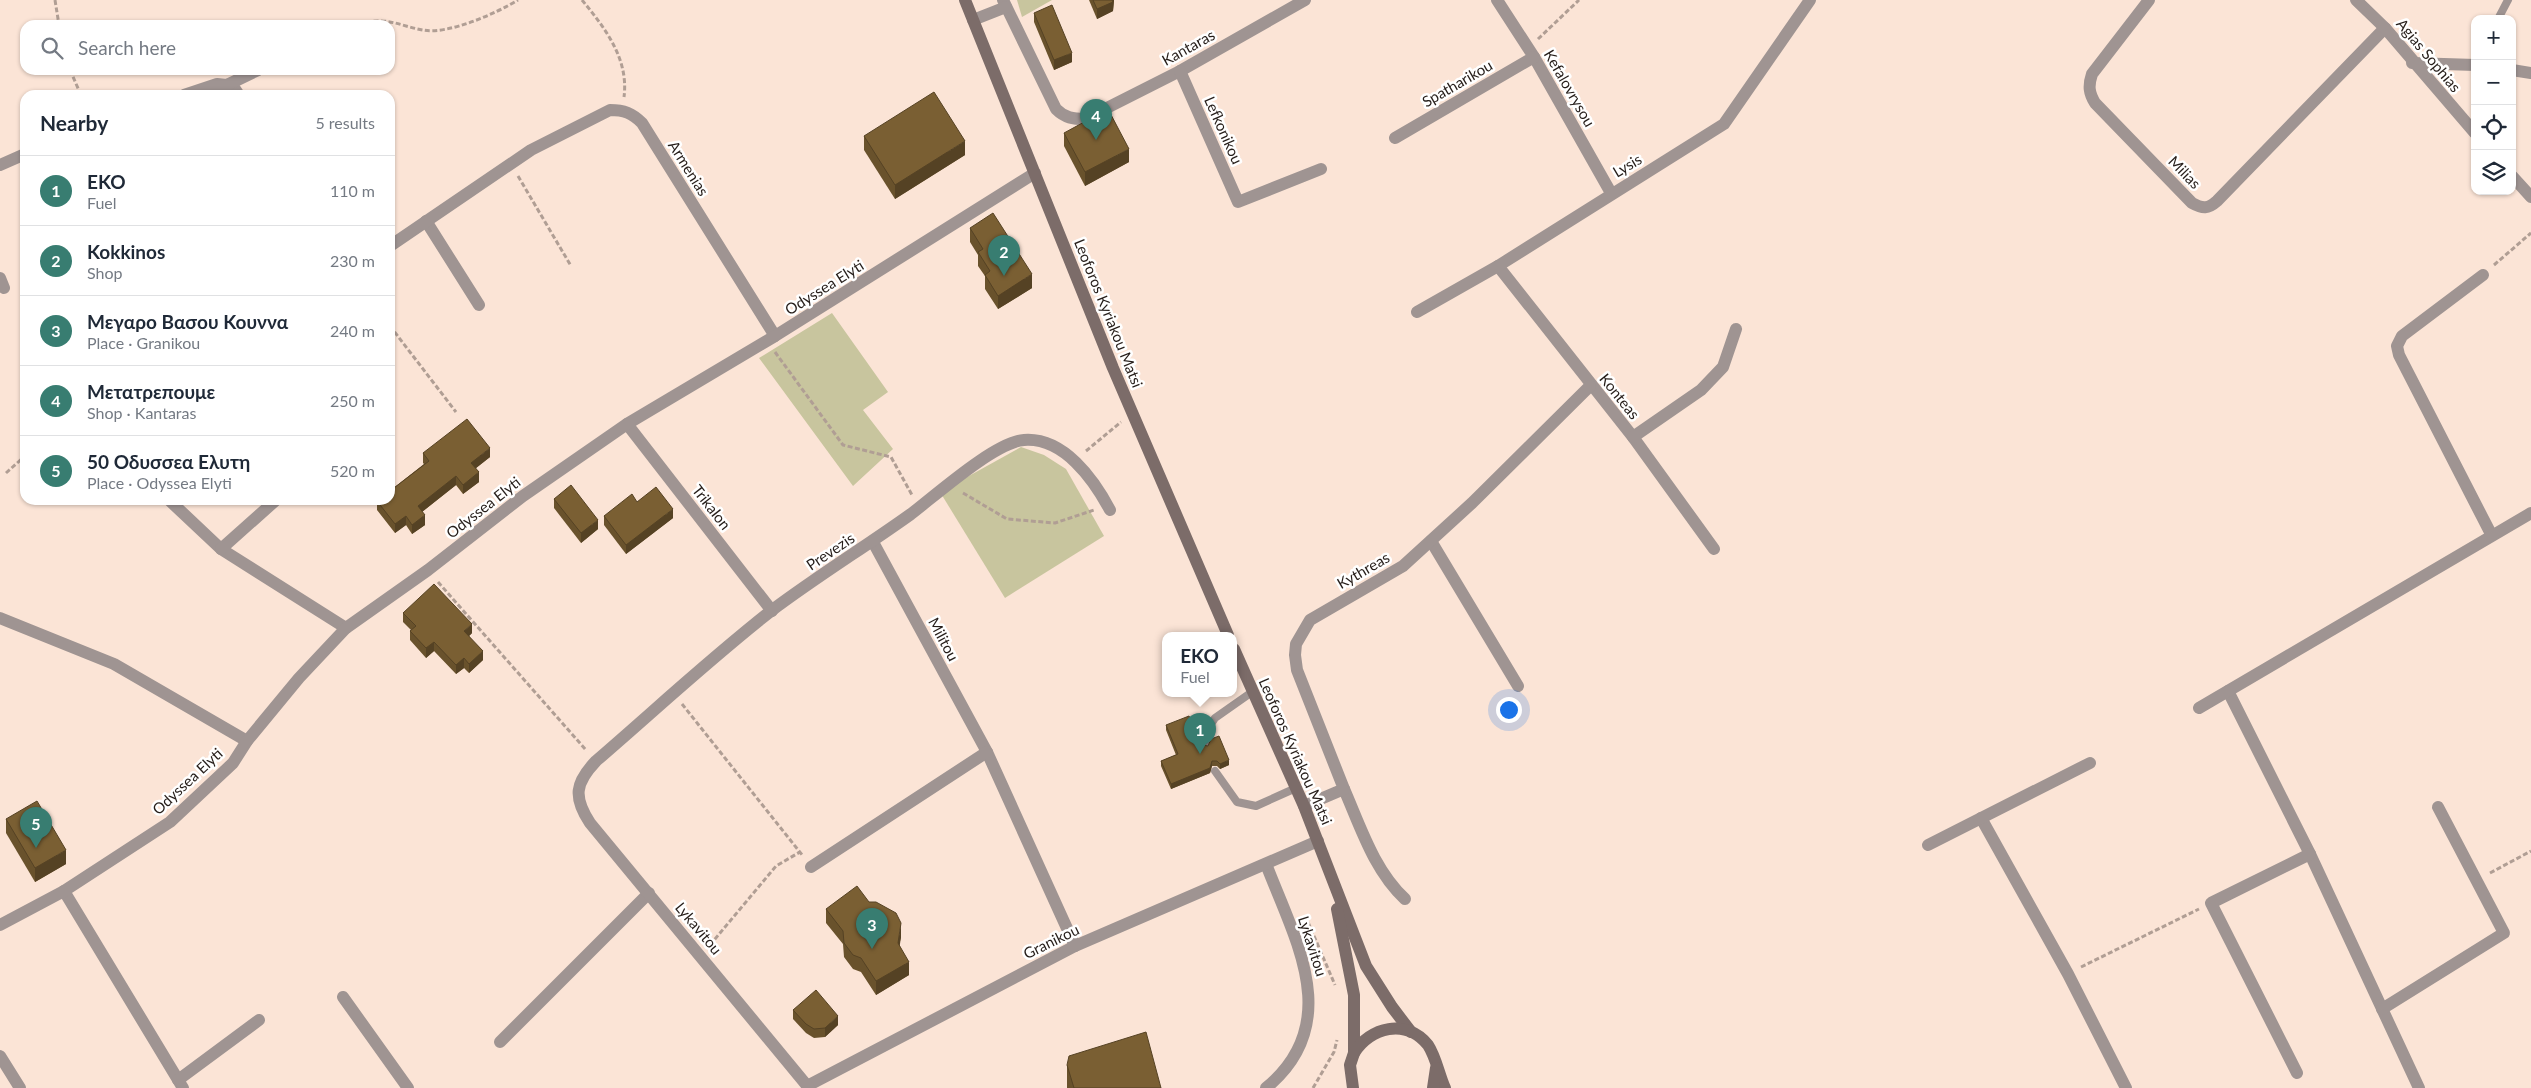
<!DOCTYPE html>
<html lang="en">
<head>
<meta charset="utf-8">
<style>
  body { margin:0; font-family:Lato,sans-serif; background:#f6f6f7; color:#1f2937 }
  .controls { position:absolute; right:15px; top:15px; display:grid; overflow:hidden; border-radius:10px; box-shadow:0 1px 4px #0004 }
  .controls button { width:45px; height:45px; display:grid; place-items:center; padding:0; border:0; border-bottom:1px solid #e0e1e3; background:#fff; color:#1f2937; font:25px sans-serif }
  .you { position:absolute; left:1508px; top:709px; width:18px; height:18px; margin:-12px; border:4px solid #fff; border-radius:50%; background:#1a73e8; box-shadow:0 0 0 8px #1a73e833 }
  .badge { display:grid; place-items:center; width:32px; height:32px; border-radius:50%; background:#387d71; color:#fff; font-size:16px; font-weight:700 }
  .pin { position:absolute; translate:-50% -41px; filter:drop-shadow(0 1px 2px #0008) }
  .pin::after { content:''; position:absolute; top:26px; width:18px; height:15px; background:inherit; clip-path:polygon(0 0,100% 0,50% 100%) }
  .popup { position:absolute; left:1162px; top:632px; width:75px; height:65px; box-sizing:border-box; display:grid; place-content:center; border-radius:10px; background:#fff; filter:drop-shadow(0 1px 4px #0005); font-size:16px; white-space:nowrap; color:#747a83 }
  .popup b { font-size:19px; color:#1f2937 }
  .popup::after { content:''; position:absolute; left:50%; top:100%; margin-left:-10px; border:10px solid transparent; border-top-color:#fff }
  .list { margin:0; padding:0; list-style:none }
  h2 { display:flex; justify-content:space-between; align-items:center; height:65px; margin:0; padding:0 20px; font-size:21px }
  h2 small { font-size:16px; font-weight:400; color:#747a83 }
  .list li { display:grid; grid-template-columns:32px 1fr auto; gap:15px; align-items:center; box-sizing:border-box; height:70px; padding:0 20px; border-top:1px solid #e0e1e3 }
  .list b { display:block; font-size:19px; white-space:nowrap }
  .list p { margin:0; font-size:16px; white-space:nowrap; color:#747a83 }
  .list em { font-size:16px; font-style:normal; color:#747a83 }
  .icon { flex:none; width:28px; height:28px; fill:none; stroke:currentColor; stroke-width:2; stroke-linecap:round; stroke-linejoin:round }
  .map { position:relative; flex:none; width:2531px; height:1088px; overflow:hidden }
  .search { position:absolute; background:#fff; box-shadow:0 1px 4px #0004; left:20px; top:20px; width:375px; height:55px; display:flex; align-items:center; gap:12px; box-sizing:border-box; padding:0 18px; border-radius:15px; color:#747a83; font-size:19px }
  .panel { position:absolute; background:#fff; box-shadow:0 1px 4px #0004; left:20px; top:90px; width:375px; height:415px; border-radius:15px }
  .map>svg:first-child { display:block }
</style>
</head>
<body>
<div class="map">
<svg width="2531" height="1088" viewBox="0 0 2531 1088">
  <rect width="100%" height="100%" fill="#fbe4d6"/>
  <g fill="#c8c59e">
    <path d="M1017 0H1052L1022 17Z"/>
    <path d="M832 313 888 392 863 410 893 449 853 486 759 358Z"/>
    <path d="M1021 447 1044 455 1066 469 1104 536 1005 598 940 492Z"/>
  </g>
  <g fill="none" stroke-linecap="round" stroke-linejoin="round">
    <g stroke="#b09e94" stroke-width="3" stroke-dasharray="5 2.5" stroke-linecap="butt">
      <path d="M55 0 59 25"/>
      <path d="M582 0C605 28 629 59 624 97"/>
      <path d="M359 25C385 15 399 26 423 30 448 35 497 13 518 0"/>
      <path d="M1538 39 1579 0"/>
      <path d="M70 70 81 95"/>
      <path d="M518 176 571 266"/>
      <path d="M2494 265 2531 233"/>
      <path d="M390 326 456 412"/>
      <path d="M775 352 843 445 891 457 912 495"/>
      <path d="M1086 451 1121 422"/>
      <path d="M6 473 25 456"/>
      <path d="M963 493 1007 519 1055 523 1094 510"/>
      <path d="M438 582 586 750"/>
      <path d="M682 704 803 856"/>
      <path d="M2490 873 2531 851"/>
      <path d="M1308 922 1335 985"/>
      <path d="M710 945 776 866 800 852"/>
      <path d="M2081 967 2199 909"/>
      <path d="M1313 1088 1334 1052 1337 1040"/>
    </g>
    <g stroke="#9f9492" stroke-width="8">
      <path d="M2498 19 2508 0"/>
      <path d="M1206 746 1203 736 1215 718 1252 692"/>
      <path d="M1215 771 1237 802 1256 806 1296 788"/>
    </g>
    <g stroke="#9f9492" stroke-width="12">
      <path d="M1003 0 1056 109C1065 118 1073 119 1085 119L1180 71 1305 0"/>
      <path d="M1497 0 1534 57 1611 193"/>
      <path d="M2149 0 2092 74C2088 86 2089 93 2095 103L2192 203C2203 209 2208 209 2217 201L2385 28"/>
      <path d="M973 20 1006 7"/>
      <path d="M2412 63 2475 65"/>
      <path d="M2512 70 2531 73"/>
      <path d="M1180 71 1238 202 1321 169"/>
      <path d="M227 85 235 89 239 95"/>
      <path d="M184 95 217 84 227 85 258 70"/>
      <path d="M1395 138 1534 57"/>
      <path d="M0 165 25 154"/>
      <path d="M426 221 479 305"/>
      <path d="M390 246 531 150 610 110C624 110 632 113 642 123L775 336"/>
      <path d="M1498 266 1633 437 1714 549"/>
      <path d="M2483 275 2402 336 2397 346 2399 355 2491 534"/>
      <path d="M0 278 4 288"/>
      <path d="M1417 312 1498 266 1724 124 1810 0"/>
      <path d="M627 424 772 611"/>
      <path d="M1633 437 1701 390 1723 367 1736 329"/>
      <path d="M169 500 221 549 346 628"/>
      <path d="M1431 541 1518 686"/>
      <path d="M873 542 987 752 1075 946"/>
      <path d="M221 549 276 500"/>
      <path d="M0 618 114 664 247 741"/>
      <path d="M2228 691 2310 854 2419 1088"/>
      <path d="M2199 708 2531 513"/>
      <path d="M1344 789C1361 828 1374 870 1405 899"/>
      <path d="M1304 806 1344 789 1297 670 1295 655 1296 644 1310 620 1403 566 1472 503 1590 386"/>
      <path d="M1981 818 2068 974 2126 1088"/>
      <path d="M1928 845 2090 763"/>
      <path d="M1266 864C1295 940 1345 1023 1266 1088"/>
      <path d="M811 867 987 752"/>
      <path d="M64 891 183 1088"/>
      <path d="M0 925 64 891 170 822 233 763 247 741 299 678 346 628 428 570 523 496 627 424 775 336 1035 173"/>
      <path d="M343 997 408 1088"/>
      <path d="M2382 1009 2504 933 2438 807"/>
      <path d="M500 1042 649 893"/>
      <path d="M2297 1073 2211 903 2310 854"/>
      <path d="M178 1080 259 1020"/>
      <path d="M807 1086 1075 946 1318 841"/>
      <path d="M809 1088 590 823C573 797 575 783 596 761 654 711 711 658 771 611 816 577 865 547 911 514 936 495 995 442 1024 440 1064 437 1094 480 1110 510"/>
    </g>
    <g stroke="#9f9492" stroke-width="12">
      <path d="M2356 0 2385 28 2475 133"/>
      <path d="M2512 176 2531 197"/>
      <path d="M0 1056 20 1088"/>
    </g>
    <g stroke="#7c6c69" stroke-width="12">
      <path d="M965 0 1113 368 1228 635"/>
      <path d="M1234 649 1304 806 1366 966 1392 1007 1411 1032"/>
      <path d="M1337 909 1354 995V1053L1350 1065 1353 1088"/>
      <path d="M1354 1053C1370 1027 1406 1018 1428 1045 1436 1057 1439 1075 1445 1088"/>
      <path d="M1433 1088 1436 1068"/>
    </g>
  </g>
  <g fill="#69522c">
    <path d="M1089 0H1114L1113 11 1097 19Z"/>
    <path d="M1034 13 1072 62 1054 70 1034 22Z"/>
    <path d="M1064 133 1129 162 1085 186 1064 146Z"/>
    <path d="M864 136 965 155 895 199 864 150Z"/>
    <path d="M970 228 1032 288 998 309 985 289V276L978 266V255L970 242Z"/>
    <path d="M423 453 490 457 476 468 479 482 463 494 456 485 422 512 425 525 412 534 406 525 395 533 377 510V501L424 464 423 463Z"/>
    <path d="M554 499 598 529 581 543 554 508Z"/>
    <path d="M637 502 673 518 626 554 604 525V516Z"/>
    <path d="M403 613 472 633 469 636 483 660 469 673 464 668 456 674 434 651 426 658 410 640V631L411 630 403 622Z"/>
    <path d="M1166 725 1202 745 1229 765 1220 769 1217 766H1212L1210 773 1171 789 1161 766V761L1176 755 1166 730Z"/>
    <path d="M6 819 66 864 35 882 6 833Z"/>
    <path d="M869 902 901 937 899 946 909 975 876 995 861 972 853 969 844 957 843 944 826 923V909Z"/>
    <path d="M793 1010 838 1025 825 1037 814 1038 806 1033 793 1019Z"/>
    <path d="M1067 1065 1161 1088H1067Z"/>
  </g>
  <g fill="#554224">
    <path d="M1110 0H1114L1113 11 1097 19V9Z"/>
    <path d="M1072 53V62L1054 70V60Z"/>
    <path d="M965 141V155L895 199V185Z"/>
    <path d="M1129 149V162L1085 186V172Z"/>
    <path d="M1032 274V288L998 309V296Z"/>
    <path d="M490 448V457L471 472V463Z"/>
    <path d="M479 472V482L463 494V485Z"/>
    <path d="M456 476V485L418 515V506Z"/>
    <path d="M673 509V518L626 554V545Z"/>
    <path d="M425 515V525L412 534V525Z"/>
    <path d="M406 516V525L395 533V524Z"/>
    <path d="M598 520V529L581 543V533Z"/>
    <path d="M472 624V633L464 641V631Z"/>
    <path d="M434 642V651L426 658V648Z"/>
    <path d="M483 651V660L469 673V664Z"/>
    <path d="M464 658V668L456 674V665Z"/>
    <path d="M1229 760V765L1220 769V764Z"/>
    <path d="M1212 761V766L1210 773 1171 789V784Z"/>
    <path d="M66 850V864L35 882V868Z"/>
    <path d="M901 923V937L898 957V943Z"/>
    <path d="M909 962V975L876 995V981Z"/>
    <path d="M838 1016V1025L825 1037V1028Z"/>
  </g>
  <g fill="#7a5f33" stroke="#554224">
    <path d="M1093 0H1112L1113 2 1097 9Z"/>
    <path d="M1052 5 1072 53 1054 60 1034 13Z"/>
    <path d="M934 92 965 141 895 185 864 136Z"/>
    <path d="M1108 109 1129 149 1085 172 1064 133Z"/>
    <path d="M993 213 1032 274 998 296 985 275 990 271 978 252 983 249 970 228Z"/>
    <path d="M467 419 490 448 471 463 479 472 463 485 456 476 418 506 425 515 412 525 406 516 395 524 377 501 378 500H390V491L429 461 423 453Z"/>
    <path d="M571 485 598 520 581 533 554 499Z"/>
    <path d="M656 487 673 509 626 545 604 516 632 494 637 502Z"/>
    <path d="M434 584 472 624 464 631 483 651 469 664 464 658 456 665 434 642 426 648 410 631 416 626 403 613Z"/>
    <path d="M1189 716 1202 745 1208 746 1211 739 1219 736 1229 760 1220 764 1217 761H1212L1210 768 1171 784 1161 761 1178 754 1166 725Z"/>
    <path d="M37 801 66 850 35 868 6 819Z"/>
    <path d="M857 886 869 902H876L896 913 901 923 898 943 909 962 876 981 861 958 853 955 844 943 843 931 826 909Z"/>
    <path d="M816 990 838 1016 825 1028 814 1029 806 1024 793 1010Z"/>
    <path d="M1146 1032 1161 1088H1074L1067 1065 1069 1056Z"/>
  </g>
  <g text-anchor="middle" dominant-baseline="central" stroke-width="5" stroke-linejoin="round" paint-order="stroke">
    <g font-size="15" fill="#251d19" stroke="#fff">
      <text transform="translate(1188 47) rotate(-29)">Kantaras</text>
      <text transform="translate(2429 55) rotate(50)">Agias Sophias</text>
      <text transform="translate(1457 83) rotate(-30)">Spatharikou</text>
      <text transform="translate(1570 88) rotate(60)">Kefalovrysou</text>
      <text transform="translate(1224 130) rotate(66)">Lefkonikou</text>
      <text transform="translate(1627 165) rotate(-31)">Lysis</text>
      <text transform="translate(689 168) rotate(58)">Armenias</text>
      <text transform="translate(2185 172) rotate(46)">Milias</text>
      <text transform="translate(824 287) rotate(-32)">Odyssea Elyti</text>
      <text transform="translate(1109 313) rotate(68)">Leoforos Kyriakou Matsi</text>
      <text transform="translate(1620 396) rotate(51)">Konteas</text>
      <text transform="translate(483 507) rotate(-38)">Odyssea Elyti</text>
      <text transform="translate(712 507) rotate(52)">Trikalon</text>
      <text transform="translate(830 551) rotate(-34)">Prevezis</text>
      <text transform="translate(1363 570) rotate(-30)">Kythreas</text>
      <text transform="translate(944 639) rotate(62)">Militou</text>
      <text transform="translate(1296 751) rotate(66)">Leoforos Kyriakou Matsi</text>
      <text transform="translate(187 781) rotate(-43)">Odyssea Elyti</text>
      <text transform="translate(699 928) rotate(50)">Lykavitou</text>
      <text transform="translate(1051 941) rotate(-26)">Granikou</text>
      <text transform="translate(1313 946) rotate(72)">Lykavitou</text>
    </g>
  </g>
</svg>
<div class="controls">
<button>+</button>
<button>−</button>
<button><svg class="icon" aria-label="locate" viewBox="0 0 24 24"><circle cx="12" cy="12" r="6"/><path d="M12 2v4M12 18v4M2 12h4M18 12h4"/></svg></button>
<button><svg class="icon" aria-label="layers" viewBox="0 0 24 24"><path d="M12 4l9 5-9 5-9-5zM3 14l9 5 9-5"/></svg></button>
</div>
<div class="you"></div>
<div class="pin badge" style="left:1200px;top:754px">1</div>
<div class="popup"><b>EKO</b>Fuel</div>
<div class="pin badge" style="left:1004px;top:276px">2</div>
<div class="pin badge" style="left:872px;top:949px">3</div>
<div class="pin badge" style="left:1096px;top:140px">4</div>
<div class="pin badge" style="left:36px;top:848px">5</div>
<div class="search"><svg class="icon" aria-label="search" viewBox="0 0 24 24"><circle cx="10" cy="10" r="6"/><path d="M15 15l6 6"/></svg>Search here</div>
<section class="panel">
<h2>Nearby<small>5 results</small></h2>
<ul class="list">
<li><span class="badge">1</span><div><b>EKO</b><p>Fuel</p></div><em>110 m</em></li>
<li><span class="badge">2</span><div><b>Kokkinos</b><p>Shop</p></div><em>230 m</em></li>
<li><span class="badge">3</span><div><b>Μεγαρο Βασου Κουννα</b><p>Place · Granikou</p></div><em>240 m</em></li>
<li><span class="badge">4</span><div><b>Μετατρεπουμε</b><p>Shop · Kantaras</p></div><em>250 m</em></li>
<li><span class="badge">5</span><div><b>50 Οδυσσεα Ελυτη</b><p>Place · Odyssea Elyti</p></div><em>520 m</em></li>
</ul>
</section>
</div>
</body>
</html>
